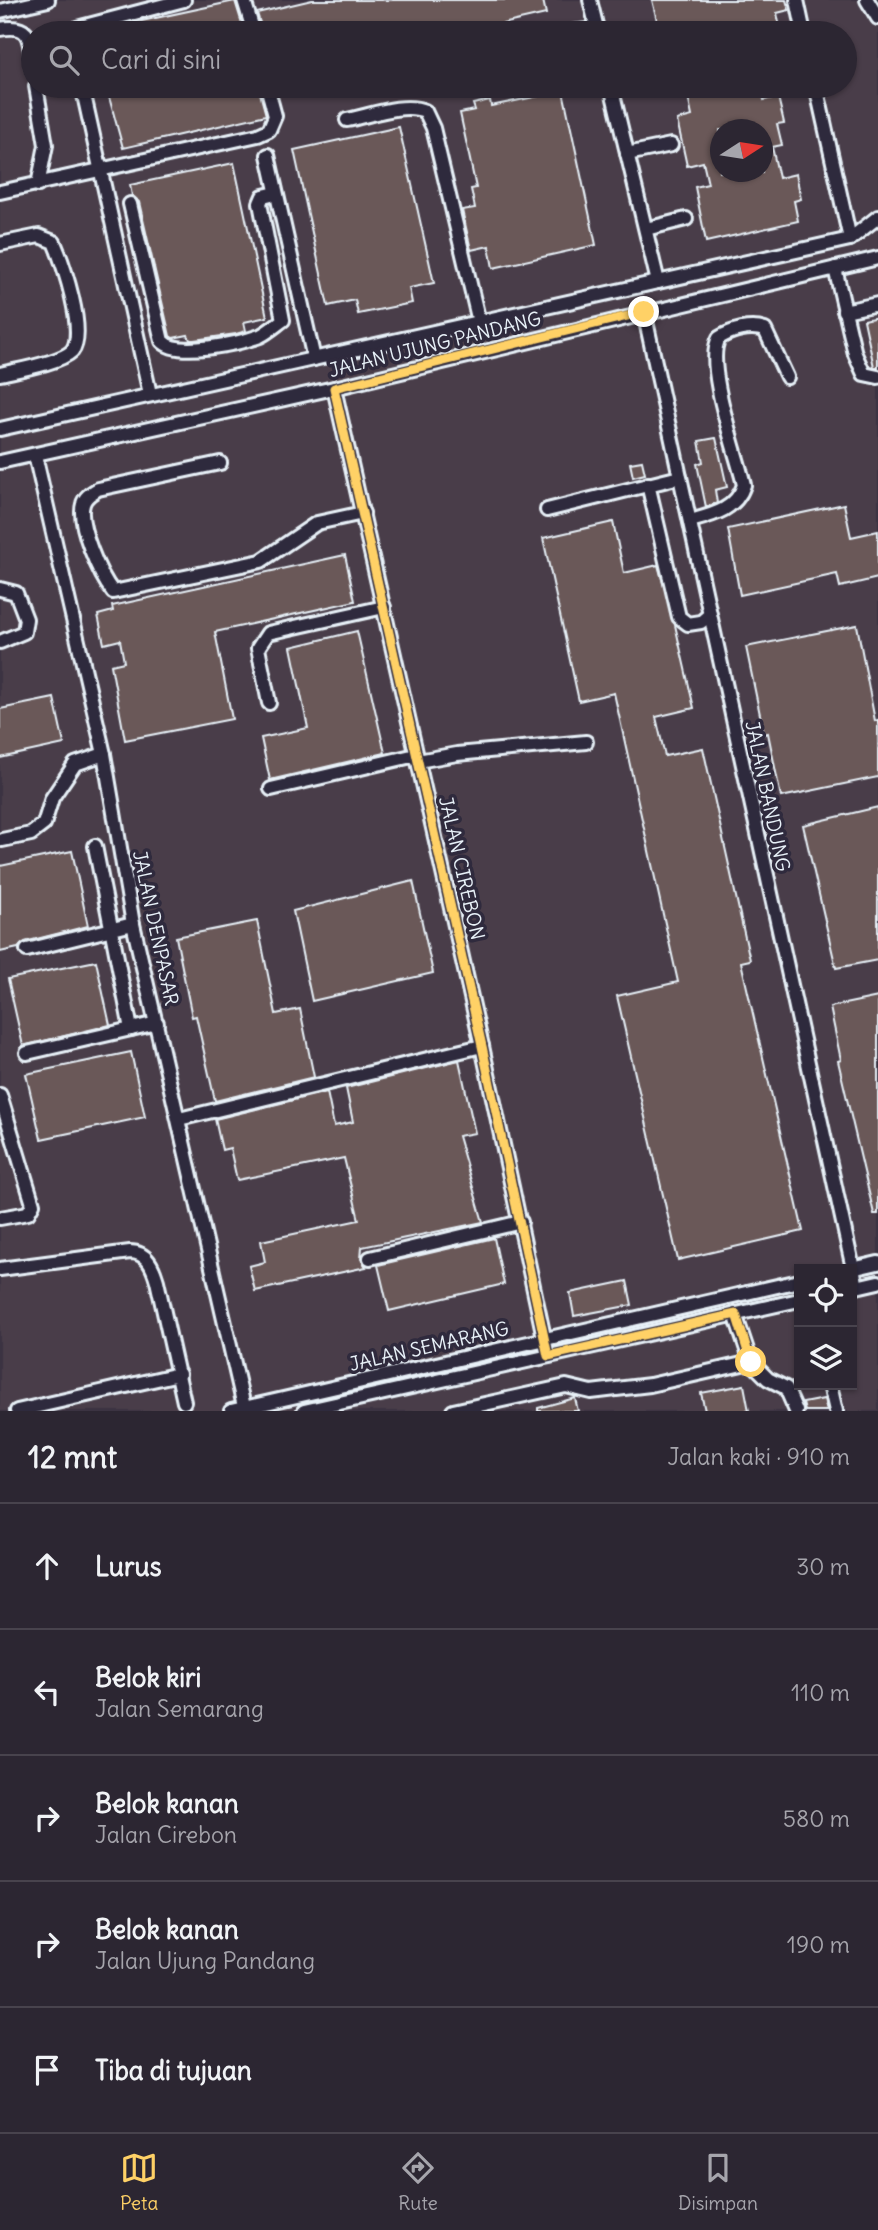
<!DOCTYPE html>
<html lang="id">
<head>
<meta charset="utf-8">
<style>
  body { margin:0; font-family:Delius,sans-serif; background:#342e3a; color:#f1f3f6 }
  .controls { position:absolute; right:21px; bottom:21px; display:grid; overflow:hidden; border-radius:0px; box-shadow:0 2px 5px #0004 }
  .controls button { width:63px; height:63px; display:grid; place-items:center; padding:0; border:0; border-bottom:2px solid #48434d; background:#2c2632; color:#f1f3f6; font:35px sans-serif }
  .compass { position:absolute; left:710px; top:119px; width:63px; height:63px; border-radius:50%; background:#2c2632; box-shadow:0 2px 5px #0004; rotate:78deg }
  .stop { position:absolute; width:21px; height:21px; margin:-16px; border:5px solid #ffd166; border-radius:50%; background:#fff }
  .stop.end { background:#ffd166; border-color:#fff; box-shadow:0 2px 7px #0008 }
  .list { margin:0; padding:0; list-style:none }
  h2 { display:flex; justify-content:space-between; align-items:center; height:91px; margin:0; padding:0 28px; font-size:30px }
  h2 small { font-size:23px; font-weight:400; color:#a6a5ac }
  .list li { display:grid; grid-template-columns:46px 1fr auto; gap:21px; align-items:center; box-sizing:border-box; height:126px; padding:0 28px; border-top:2px solid #48434d }
  .list b { display:block; font-size:26px; white-space:nowrap }
  .list p { margin:0; font-size:23px; white-space:nowrap; color:#a6a5ac }
  .list em { font-size:23px; font-style:normal; color:#a6a5ac }
  .icon { flex:none; width:38px; height:38px; fill:none; stroke:currentColor; stroke-width:2; stroke-linecap:round; stroke-linejoin:round }
  .map { position:relative; flex:none; width:878px; height:1411px; overflow:hidden }
  .search { position:absolute; background:#2c2632; box-shadow:0 2px 5px #0004; left:21px; right:21px; top:21px; height:77px; display:flex; align-items:center; gap:18px; box-sizing:border-box; padding:0 24px; border-radius:38px; color:#a6a5ac; font-size:26px }
  .sheet { height:721px; background:#2c2632 }
  nav { display:flex; justify-content:space-around; align-items:center; box-sizing:border-box; height:98px; border-top:2px solid #48434d; background:#2c2632; font-size:19px; color:#a6a5ac }
  nav a { display:grid; justify-items:center; gap:4px }
  nav .on { color:#ffd166 }
  .map>svg:first-child { display:block }
</style>
</head>
<body>
<div class="map">
<svg width="878" height="1411" viewBox="0 0 878 1411">
  <rect width="100%" height="100%" fill="#3b3342"/>
  <filter id="ink" filterUnits="userSpaceOnUse"><feTurbulence type="fractalNoise" baseFrequency=".0143" numOctaves="2"/><feDisplacementMap in="SourceGraphic" scale="14" xChannelSelector="R" yChannelSelector="G"/><feConvolveMatrix kernelMatrix="1 2 1 2 8 2 1 2 1" color-interpolation-filters="sRGB"/></filter>
  <g filter="url(#ink)">
    <path fill="#493e49" fill-rule="evenodd" d="M0 0H878V1411H0ZM33 33H845V86H33ZM720 130H762V172H720ZM799 1269H852V1385H799Z"/>
    <g fill="#6a5858" stroke="#e8f1f8" stroke-width="2" fill-rule="evenodd">
      <path d="M312 0H543L546 14 463 33H263L257 13Z"/>
      <path d="M652 0H786L789 10 777 13 781 33H660Z"/>
      <path d="M235 1 245 33H92L123 25Z"/>
      <path d="M106 86H258L266 115 123 148Z"/>
      <path d="M704 86H761L764 100 778 97 784 123 777 124 782 145 772 147 779 178 796 174 801 199 794 201 798 221 706 242 695 187 708 184 703 162 687 166 677 120 692 116 687 92ZM720 130H762V172H720Z"/>
      <path d="M563 91 596 245 493 268 489 246 471 250 462 210 475 208 471 189 476 188 460 113 475 110 473 104 490 100 491 106Z"/>
      <path d="M399 127 434 283 409 288 412 303 358 314 355 300 328 306 294 150Z"/>
      <path d="M234 163 267 317 244 322 246 331 236 334 194 340H190L188 335 173 338 170 336 139 202 132 196 130 185Z"/>
      <path d="M878 317V367H874L864 320Z"/>
      <path d="M716 438 727 487 715 490 717 503 706 507 697 464 703 462 699 441Z"/>
      <path d="M642 461 645 474 633 477 630 463Z"/>
      <path d="M844 504 851 537 878 531V578L840 587 837 574 740 595 728 529Z"/>
      <path d="M613 522 624 573 658 565 675 625 694 708 656 717 665 756 703 748 750 960 741 962 803 1231 678 1260 617 996 678 982 614 693 579 701 543 538Z"/>
      <path d="M345 555 355 601 215 632 232 719 125 740 111 665 124 662 120 640 104 644 98 615 113 611 112 606Z"/>
      <path d="M857 625 875 721 878 720V777L781 797 768 733 764 734 746 647Z"/>
      <path d="M357 631 385 753 270 780 261 738 308 728 291 647Z"/>
      <path d="M54 698 64 744 0 758V709Z"/>
      <path d="M878 807V960L836 968 803 825Z"/>
      <path d="M72 851 88 926 25 942 18 948 0 952V866Z"/>
      <path d="M413 881 433 973 312 1001 293 911Z"/>
      <path d="M257 921 276 1014 300 1009 314 1077 215 1101 196 1016 192 1017 176 937Z"/>
      <path d="M96 961 110 1025 23 1046 8 979Z"/>
      <path d="M878 997V1214H874L838 1061 841 1060 830 1007Z"/>
      <path d="M131 1052 145 1117 41 1139 26 1074Z"/>
      <path d="M459 1060 475 1133 458 1136 483 1222 362 1247 361 1259 366 1267 255 1291 249 1266 265 1262 261 1241 359 1220 344 1158 237 1180 230 1148 222 1150 215 1119 327 1092 334 1126 353 1122 346 1088Z"/>
      <path d="M494 1238 504 1284 389 1311 378 1265Z"/>
      <path d="M627 1281 632 1305 574 1316 570 1293Z"/>
      <path d="M744 1385 749 1411H705L701 1393Z"/>
      <path d="M575 1398 578 1411H538V1408Z"/>
      <path d="M824 1399 827 1411H805L803 1403Z"/>
    </g>
    <g fill="none" stroke-linecap="round" stroke-linejoin="round">
      <defs>
        <g id="minor">
          <path d="M244 0 254 33"/>
          <path d="M590 0 598 33"/>
          <path d="M797 0 804 33"/>
          <path d="M867 0 878 18"/>
          <path d="M0 11 48 0"/>
          <path d="M0 29C34 23 29 42 33 69"/>
          <path d="M72 33 77 28 184 0"/>
          <path d="M563 33 597 29"/>
          <path d="M36 86 46 145 38 185"/>
          <path d="M82 86 150 394"/>
          <path d="M611 86 658 282"/>
          <path d="M816 86 850 239"/>
          <path d="M347 120C369 116 403 102 425 111L433 128 479 322"/>
          <path d="M627 154 671 145"/>
          <path d="M268 155 314 359"/>
          <path d="M0 192 258 135 269 130 275 116 267 86"/>
          <path d="M130 204 162 341C177 358 240 343 260 336 268 332 276 325 283 320L260 203 263 196 276 193"/>
          <path d="M646 229 686 219"/>
          <path d="M0 244 39 236 54 242C63 263 87 333 72 351 60 363 17 370 0 374"/>
          <path d="M835 268 855 354 864 374 878 377"/>
          <path d="M844 311 878 304"/>
          <path d="M644 312 857 1287"/>
          <path d="M334 388 482 1046 548 1356"/>
          <path d="M0 429 850 239 878 217"/>
          <path d="M35 455 104 754 133 924 245 1411"/>
          <path d="M0 462 334 388 878 258"/>
          <path d="M220 463 98 489C92 493 85 496 83 504 77 524 100 576 113 592L261 561 317 523 363 513"/>
          <path d="M648 484 679 617 688 624 701 622 709 615"/>
          <path d="M547 510 680 477"/>
          <path d="M690 521C712 515 736 510 744 485 737 454 704 364 719 338 732 330 750 325 765 330L787 377"/>
          <path d="M0 589 16 593 26 619 24 632 0 642"/>
          <path d="M269 703 258 648 268 633 384 607"/>
          <path d="M418 761 457 754 586 742"/>
          <path d="M271 789 416 755"/>
          <path d="M2 840 31 834 44 824 52 798 75 764 104 754"/>
          <path d="M95 846 131 1029"/>
          <path d="M27 950 133 924"/>
          <path d="M27 1053 157 1023"/>
          <path d="M0 1095 33 1204 28 1213 0 1218"/>
          <path d="M179 1119 482 1046"/>
          <path d="M370 1258 521 1222"/>
          <path d="M0 1269 130 1252C147 1252 153 1267 157 1281L184 1402"/>
          <path d="M852 1269 878 1263"/>
          <path d="M852 1288 878 1282"/>
          <path d="M735 1314 751 1362 768 1379 786 1388 796 1411"/>
          <path d="M830 1385 836 1411"/>
          <path d="M17 1411 179 1374"/>
          <path d="M231 1411 799 1281"/>
          <path d="M304 1411 799 1300"/>
          <path d="M453 1411 566 1386 591 1392 650 1385 751 1362"/>
        </g>
      </defs>
      <use href="#minor" stroke="#e8f1f8" stroke-width="18"/>
      <use href="#minor" stroke="#2f2a3d" stroke-width="12"/>
    </g>
  </g>
  <g fill="none" stroke-linecap="round" stroke-linejoin="round" filter="url(#ink)">
    <path stroke="#ffd166" stroke-width="9" d="M644 312 334 388 482 1046 548 1356 736 1314 751 1362"/>
  </g>
  <g text-anchor="middle" dominant-baseline="central" stroke-width="7" stroke-linejoin="round" paint-order="stroke">
    <g font-size="19" fill="#e8f1f8" stroke="#2f2a3d">
      <text transform="translate(435 344) rotate(-14)">JALAN UJUNG PANDANG</text>
      <text transform="translate(768 796) rotate(78)">JALAN BANDUNG</text>
      <text transform="translate(462 868) rotate(77)">JALAN CIREBON</text>
      <text transform="translate(156 928) rotate(78)">JALAN DENPASAR</text>
      <text transform="translate(429 1346) rotate(-13)">JALAN SEMARANG</text>
    </g>
  </g>
</svg>
<div class="controls">
<button><svg class="icon" aria-label="locate" viewBox="0 0 24 24"><circle cx="12" cy="12" r="6"/><path d="M12 2v4M12 18v4M2 12h4M18 12h4"/></svg></button>
<button><svg class="icon" aria-label="layers" viewBox="0 0 24 24"><path d="M12 4l9 5-9 5-9-5zM3 14l9 5 9-5"/></svg></button>
</div>
<svg class="compass" viewBox="-18 -18 36 36"><path d="M0-13l5 13h-10z" fill="#e53935"/><path d="M0 13l5-13h-10z" fill="#a6a5ac"/></svg>
<div class="stop" style="left:751px;top:1362px"></div>
<div class="stop end" style="left:644px;top:312px"></div>
<div class="search"><svg class="icon" aria-label="search" viewBox="0 0 24 24"><circle cx="10" cy="10" r="6"/><path d="M15 15l6 6"/></svg>Cari di sini</div>
</div>
<section class="sheet">
<h2>12 mnt<small>Jalan kaki · 910 m</small></h2>
<ul class="list">
<li><svg class="icon" aria-label="ahead" viewBox="0 0 24 24"><path d="M12 20V5M6 11l6-6 6 6"/></svg><div><b>Lurus</b></div><em>30 m</em></li>
<li><svg class="icon" aria-label="left" viewBox="0 0 24 24"><path d="M17 20v-9H6M10 6l-5 5 5 5"/></svg><div><b>Belok kiri</b><p>Jalan Semarang</p></div><em>110 m</em></li>
<li><svg class="icon" aria-label="right" viewBox="0 0 24 24"><path d="M7 20v-9h11M14 6l5 5-5 5"/></svg><div><b>Belok kanan</b><p>Jalan Cirebon</p></div><em>580 m</em></li>
<li><svg class="icon" aria-label="right" viewBox="0 0 24 24"><path d="M7 20v-9h11M14 6l5 5-5 5"/></svg><div><b>Belok kanan</b><p>Jalan Ujung Pandang</p></div><em>190 m</em></li>
<li><svg class="icon" aria-label="arrive" viewBox="0 0 24 24"><path d="M6 21V4h12l-3 4 3 4H6"/></svg><div><b>Tiba di tujuan</b></div></li>
</ul>
</section>
<nav>
<a class="on"><svg class="icon" aria-label="map" viewBox="0 0 24 24"><path d="M3 6l6-2 6 2 6-2v14l-6 2-6-2-6 2zM9 4v14M15 6v14"/></svg>Peta</a>
<a><svg class="icon" aria-label="directions" viewBox="0 0 24 24"><path d="M12 3l9 9-9 9-9-9zM9 14v-3h6M13 9l2 2-2 2"/></svg>Rute</a>
<a><svg class="icon" aria-label="saved" viewBox="0 0 24 24"><path d="M7 4h10v16l-5-4-5 4z"/></svg>Disimpan</a>
</nav>
</body>
</html>
